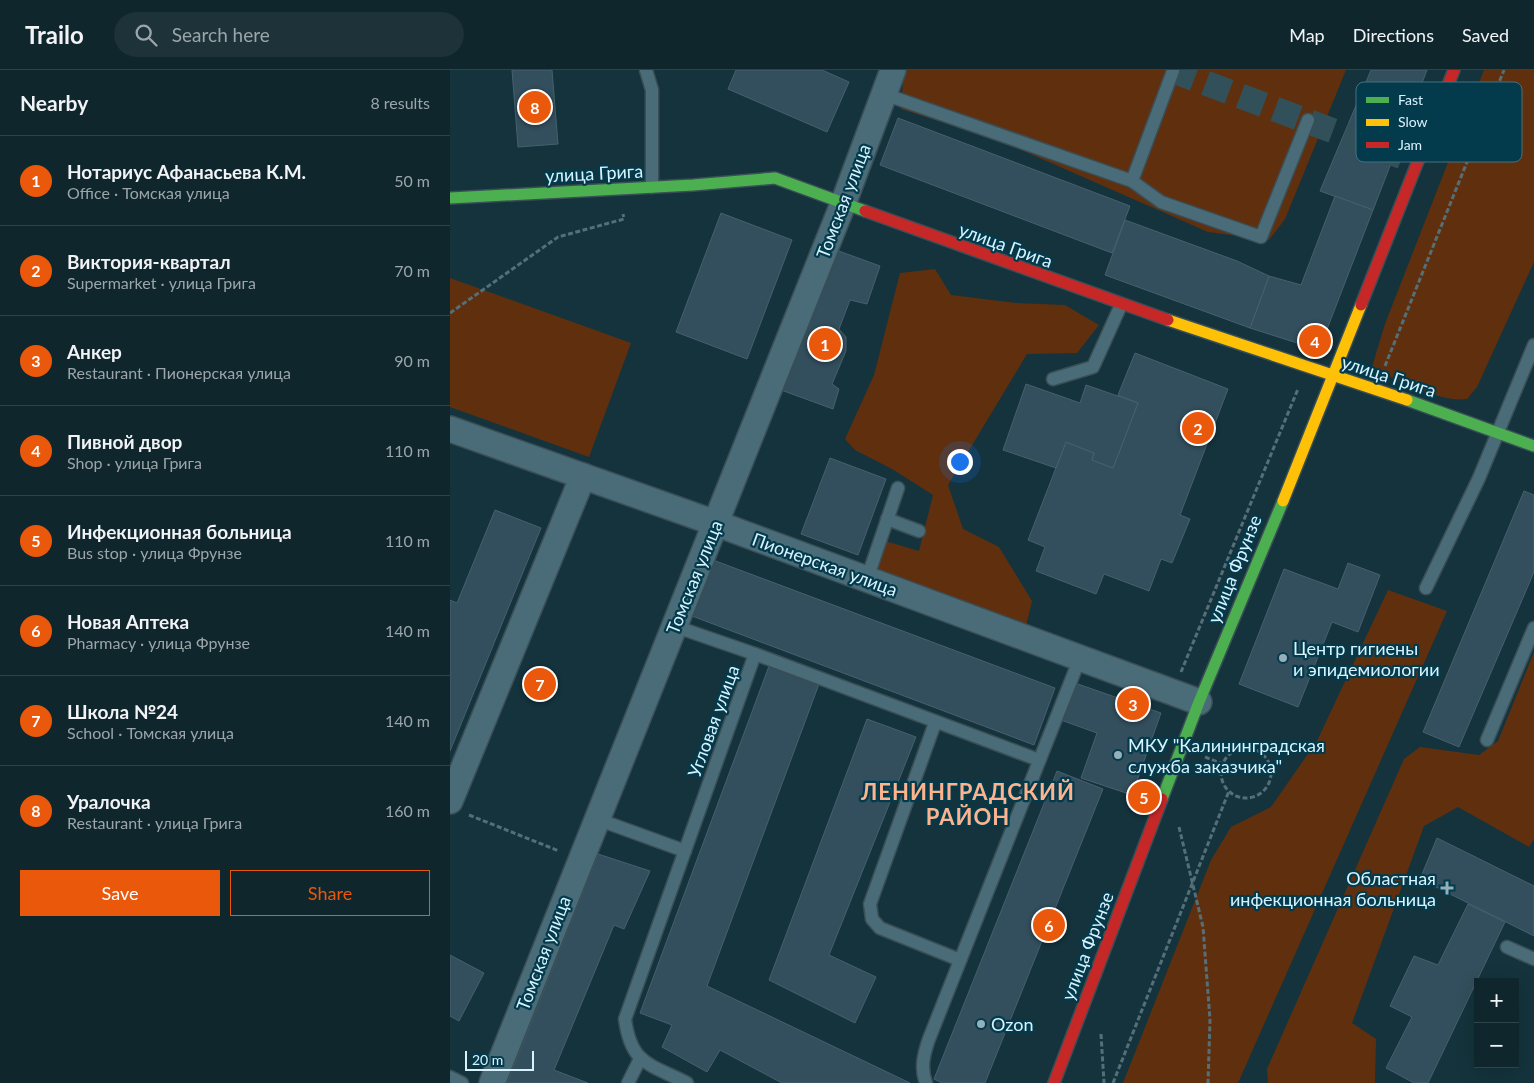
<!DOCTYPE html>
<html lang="en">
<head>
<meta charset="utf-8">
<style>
  body { margin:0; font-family:Lato,sans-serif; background:#1d3239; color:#f1f3f6 }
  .controls { position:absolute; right:15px; bottom:15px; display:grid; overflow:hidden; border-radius:0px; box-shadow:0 5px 20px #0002 }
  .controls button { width:45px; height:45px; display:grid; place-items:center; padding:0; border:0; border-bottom:1px solid #2f4349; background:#0f262d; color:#f1f3f6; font:25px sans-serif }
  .scale { position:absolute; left:15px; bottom:12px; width:69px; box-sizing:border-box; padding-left:5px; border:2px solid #d9f3fe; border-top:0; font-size:14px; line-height:18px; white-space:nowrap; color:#d9f3fe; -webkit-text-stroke:4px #033b4d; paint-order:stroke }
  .you { position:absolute; left:509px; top:391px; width:18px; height:18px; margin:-12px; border:4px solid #fff; border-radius:50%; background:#1a73e8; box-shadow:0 0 0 8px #1a73e833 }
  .badge { display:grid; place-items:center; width:32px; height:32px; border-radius:50%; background:#ea580c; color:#fff; font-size:16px; font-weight:700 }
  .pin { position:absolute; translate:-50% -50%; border:2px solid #fff; box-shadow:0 1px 5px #0006 }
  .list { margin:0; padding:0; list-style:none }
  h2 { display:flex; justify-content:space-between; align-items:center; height:65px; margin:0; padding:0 20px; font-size:21px }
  h2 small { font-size:16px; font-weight:400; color:#9ba5aa }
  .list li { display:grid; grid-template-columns:32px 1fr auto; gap:15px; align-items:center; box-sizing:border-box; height:90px; padding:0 20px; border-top:1px solid #2f4349 }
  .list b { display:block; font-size:19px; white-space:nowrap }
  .list p { margin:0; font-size:16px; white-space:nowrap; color:#9ba5aa }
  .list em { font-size:16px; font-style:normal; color:#9ba5aa }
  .actions { display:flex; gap:10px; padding:15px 20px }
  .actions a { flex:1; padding:11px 0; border:1px solid #ea580c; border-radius:0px; text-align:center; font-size:18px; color:#ea580c }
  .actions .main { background:#ea580c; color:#fff }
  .icon { flex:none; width:28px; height:28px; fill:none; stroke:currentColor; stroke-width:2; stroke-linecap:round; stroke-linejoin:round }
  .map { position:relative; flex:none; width:1084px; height:1013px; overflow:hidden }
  header { display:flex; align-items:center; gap:30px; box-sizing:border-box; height:70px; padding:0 25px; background:#0f262d; border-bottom:1px solid #2f4349 }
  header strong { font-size:24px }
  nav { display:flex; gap:28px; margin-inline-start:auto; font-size:18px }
  .search { width:350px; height:45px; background:#1d3239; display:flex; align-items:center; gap:12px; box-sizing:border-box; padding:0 18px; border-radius:28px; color:#9ba5aa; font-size:19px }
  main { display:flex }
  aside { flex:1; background:#0f262d }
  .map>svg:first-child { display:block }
</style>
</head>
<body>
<header>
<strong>Trailo</strong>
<div class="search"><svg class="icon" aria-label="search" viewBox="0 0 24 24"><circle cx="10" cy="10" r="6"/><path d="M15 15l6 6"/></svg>Search here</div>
<nav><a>Map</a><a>Directions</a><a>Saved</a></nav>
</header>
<main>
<aside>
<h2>Nearby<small>8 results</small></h2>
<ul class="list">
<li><span class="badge">1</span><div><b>Нотариус Афанасьева К.М.</b><p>Office · Томская улица</p></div><em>50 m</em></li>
<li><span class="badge">2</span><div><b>Виктория-квартал</b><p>Supermarket · улица Грига</p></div><em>70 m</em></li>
<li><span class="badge">3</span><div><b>Анкер</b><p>Restaurant · Пионерская улица</p></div><em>90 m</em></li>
<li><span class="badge">4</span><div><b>Пивной двор</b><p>Shop · улица Грига</p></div><em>110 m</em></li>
<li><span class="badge">5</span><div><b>Инфекционная больница</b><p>Bus stop · улица Фрунзе</p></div><em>110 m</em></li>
<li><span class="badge">6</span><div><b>Новая Аптека</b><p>Pharmacy · улица Фрунзе</p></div><em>140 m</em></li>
<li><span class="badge">7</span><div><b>Школа №24</b><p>School · Томская улица</p></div><em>140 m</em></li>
<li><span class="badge">8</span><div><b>Уралочка</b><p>Restaurant · улица Грига</p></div><em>160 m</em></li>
</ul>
<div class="actions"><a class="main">Save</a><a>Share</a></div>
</aside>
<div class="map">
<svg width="1084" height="1013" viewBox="0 0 1084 1013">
  <rect width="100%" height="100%" fill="#14333c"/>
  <g fill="#60300e">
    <path d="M454 0H896L835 149 819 170 758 162 551 71 451 39Z"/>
    <path d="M1034 0H1084V192L1027 317 1017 329C991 333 946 310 922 297L935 254Z"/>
    <path d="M485 199 501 225 566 233 615 235 649 255 627 283 577 284 498 415 513 459 549 477 582 531 575 560 418 497 428 469 469 481 483 425 442 399 405 380 395 369 424 305 450 203Z"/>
    <path d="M0 208 181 273 139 387 0 337Z"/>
    <path d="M938 520 997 541 788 1013H673L761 790 781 757 821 737 867 671Z"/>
    <path d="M1084 582V769L1079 777 1008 737 974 756 902 953 926 969 925 1013H818L817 999 954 689 970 677 1029 685 1048 671Z"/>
  </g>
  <g fill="#334e5c" stroke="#47606e">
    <path d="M62 0H102L108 74 68 77Z"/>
    <path d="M286 0H372L399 12 377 62 278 19Z"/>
    <path d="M921 0H977L923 140 870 121Z"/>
    <path d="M448 48 680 136 662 183 430 95Z"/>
    <path d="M885 126 923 140 869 280 800 258 819 206 851 215Z"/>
    <path d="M271 143 342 170 297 289 226 262Z"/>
    <path d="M675 150 787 191 819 206 800 258 655 205Z"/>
    <path d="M386 180 430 196 417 234 400 230 389 259 396 267V281L382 314 389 319 383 339 331 320Z"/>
    <path d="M685 283 778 319 730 445 740 449 722 493 711 489 699 521 654 504 646 524 586 501 595 477 578 470 616 372 644 383 642 390 663 398 688 333 668 325Z"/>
    <path d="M576 314 630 333 636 315 688 333 663 398 642 390 644 383 616 372 606 398 553 380Z"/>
    <path d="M380 388 436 409 408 485 351 464Z"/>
    <path d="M1074 421 1084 425V502L1009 677 973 662Z"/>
    <path d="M45 440 91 458 0 681V530L7 533Z"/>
    <path d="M263 490 605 618 584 675 242 546Z"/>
    <path d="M898 493 930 505 908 562 882 552 848 637 789 614 834 499 888 519Z"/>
    <path d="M319 596 369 614 257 916 460 1013H332L270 980 257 1002 212 977 222 955 190 943Z"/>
    <path d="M625 613 711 643 682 725 631 708 647 663 611 650Z"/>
    <path d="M417 649 466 667 379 885 426 907 405 953 319 910Z"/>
    <path d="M607 701 653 719 535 1013H492L484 1009Z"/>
    <path d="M987 768 1084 816V866L970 809Z"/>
    <path d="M148 784 200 801 174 859 164 855 104 1000 138 1013H57Z"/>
    <path d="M1018 834 1055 852 978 1013H964L936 998 962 947 940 936 964 886 988 895Z"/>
    <path d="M0 885 34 903 9 951 0 946Z"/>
  </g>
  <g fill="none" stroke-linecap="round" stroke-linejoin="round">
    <path stroke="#325059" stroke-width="25" stroke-dasharray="25 12" stroke-linecap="butt" d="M721 0 966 92"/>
    <defs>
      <g id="lane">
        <path d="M196 0 202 20V117"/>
        <path d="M434 24 682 111 723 1"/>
        <path d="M682 111 711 132 811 167 858 50"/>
        <path d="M603 309 643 297 671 235"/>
        <path d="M437 449 469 461"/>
        <path d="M417 509 448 418"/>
        <path d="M976 518 1029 408 1084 275"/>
        <path d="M224 556 305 584 175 949C181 995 200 994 237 1013"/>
        <path d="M305 584 589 690"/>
        <path d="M485 653 420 834 422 849 430 858 510 890"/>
        <path d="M1037 670 1084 558"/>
        <path d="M147 749 235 781"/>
        <path d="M1057 877 1084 889"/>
        <path d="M0 1007 12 1013"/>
        <path d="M178 1013 190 989"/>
        <path d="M476 1013C470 998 474 983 479 969L630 588"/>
      </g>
      <g id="street">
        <path d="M0 359 265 453 749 632"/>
        <path d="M0 731 133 406"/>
        <path d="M42 1013 393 134 443 0"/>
      </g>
      <g id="fast">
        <path d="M0 128 243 115 325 108 415 141"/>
        <path d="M957 330 1084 376"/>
        <path d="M712 729 749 632 833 431"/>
      </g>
      <g id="slow">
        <path d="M718 250 957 330"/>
        <path d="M833 431 911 235"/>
      </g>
      <g id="jam">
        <path d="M415 141 718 250"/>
        <path d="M911 235 1004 0"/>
        <path d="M604 1013 712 729"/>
      </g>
    </defs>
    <use href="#lane" stroke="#3a4e56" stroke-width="15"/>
    <use href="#street" stroke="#3a4e56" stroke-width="28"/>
    <use href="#fast" stroke="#3a4e56" stroke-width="14"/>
    <use href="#slow" stroke="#3a4e56" stroke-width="14"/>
    <use href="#jam" stroke="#3a4e56" stroke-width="14"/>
    <g stroke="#556f79" stroke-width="3" stroke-dasharray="5 2.5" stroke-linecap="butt">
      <path d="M0 243 108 167 174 149 173 144"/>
      <path d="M935 296 1054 0"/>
      <path d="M731 602 848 319"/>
      <circle cx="796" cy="703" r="25"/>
      <path d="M755 687 773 694"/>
      <path d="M19 745 109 781"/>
      <path d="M729 757 753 857 760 950 758 1013"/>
      <path d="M651 964 654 1013"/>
      <path d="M663 1013 779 721"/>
    </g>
    <use href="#lane" stroke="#4a6c78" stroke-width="12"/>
    <use href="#street" stroke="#4a6c78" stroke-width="25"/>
    <use href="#fast" stroke="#4caf50" stroke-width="11"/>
    <use href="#slow" stroke="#ffc107" stroke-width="11"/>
    <use href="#jam" stroke="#c62828" stroke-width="11"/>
  </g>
  <g fill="#94b0ba" stroke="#033b4d" stroke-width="2">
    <circle cx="833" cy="588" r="5"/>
    <circle cx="668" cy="685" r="5"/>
    <path d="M994.5 810.5h5v5h5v5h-5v5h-5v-5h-5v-5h5z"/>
    <circle cx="531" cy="954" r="5"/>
  </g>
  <g text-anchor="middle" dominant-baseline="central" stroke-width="4.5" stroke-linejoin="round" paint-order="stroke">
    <g font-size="18" fill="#d9f3fe" stroke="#033b4d">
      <text transform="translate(144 103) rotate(-3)">улица Грига</text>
      <text transform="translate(393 131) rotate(-69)">Томская улица</text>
      <text transform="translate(556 175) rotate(20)">улица Грига</text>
      <text transform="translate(939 306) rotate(18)">улица Грига</text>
      <text transform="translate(375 494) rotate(20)">Пионерская улица</text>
      <text transform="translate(784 499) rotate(-68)">улица Фрунзе</text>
      <text transform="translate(244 507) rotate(-68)">Томская улица</text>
      <text transform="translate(263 651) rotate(-70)">Угловая улица</text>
      <text transform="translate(637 876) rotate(-69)">улица Фрунзе</text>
      <text transform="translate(93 883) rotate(-69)">Томская улица</text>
    </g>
    <g font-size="18" fill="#d9f3fe" stroke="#033b4d" text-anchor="start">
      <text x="843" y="578">Центр гигиены<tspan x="843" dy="21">и эпидемиологии</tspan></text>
      <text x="678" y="675">МКУ "Калининградская<tspan x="678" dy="21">служба заказчика"</tspan></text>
      <text x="986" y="808" text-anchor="end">Областная<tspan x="986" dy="21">инфекционная больница</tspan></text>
      <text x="541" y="954">Ozon</text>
    </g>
    <g font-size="22" font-weight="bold" letter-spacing="1" fill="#fdb38e" stroke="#033b4d">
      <text x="518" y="721">ЛЕНИНГРАДСКИЙ<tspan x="518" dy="25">РАЙОН</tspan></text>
    </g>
  </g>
  <rect x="906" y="12" width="166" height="80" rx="8" fill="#033b4d" stroke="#437282" stroke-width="1"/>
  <rect x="916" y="27" width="23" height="6" fill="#4caf50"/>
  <rect x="916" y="49" width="23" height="7" fill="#ffc107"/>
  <rect x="916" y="72" width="23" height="6" fill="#c62828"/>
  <g font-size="14" fill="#d9f3fe">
    <text x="948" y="35">Fast</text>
    <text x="948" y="57">Slow</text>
    <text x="948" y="80">Jam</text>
  </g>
</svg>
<div class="controls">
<button>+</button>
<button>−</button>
</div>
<div class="scale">20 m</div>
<div class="you"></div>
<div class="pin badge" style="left:375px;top:274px">1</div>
<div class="pin badge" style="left:748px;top:358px">2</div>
<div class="pin badge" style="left:683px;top:634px">3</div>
<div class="pin badge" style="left:865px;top:271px">4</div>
<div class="pin badge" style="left:694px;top:727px">5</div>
<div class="pin badge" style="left:599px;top:855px">6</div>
<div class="pin badge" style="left:90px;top:614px">7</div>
<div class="pin badge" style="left:85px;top:37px">8</div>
</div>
</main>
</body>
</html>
